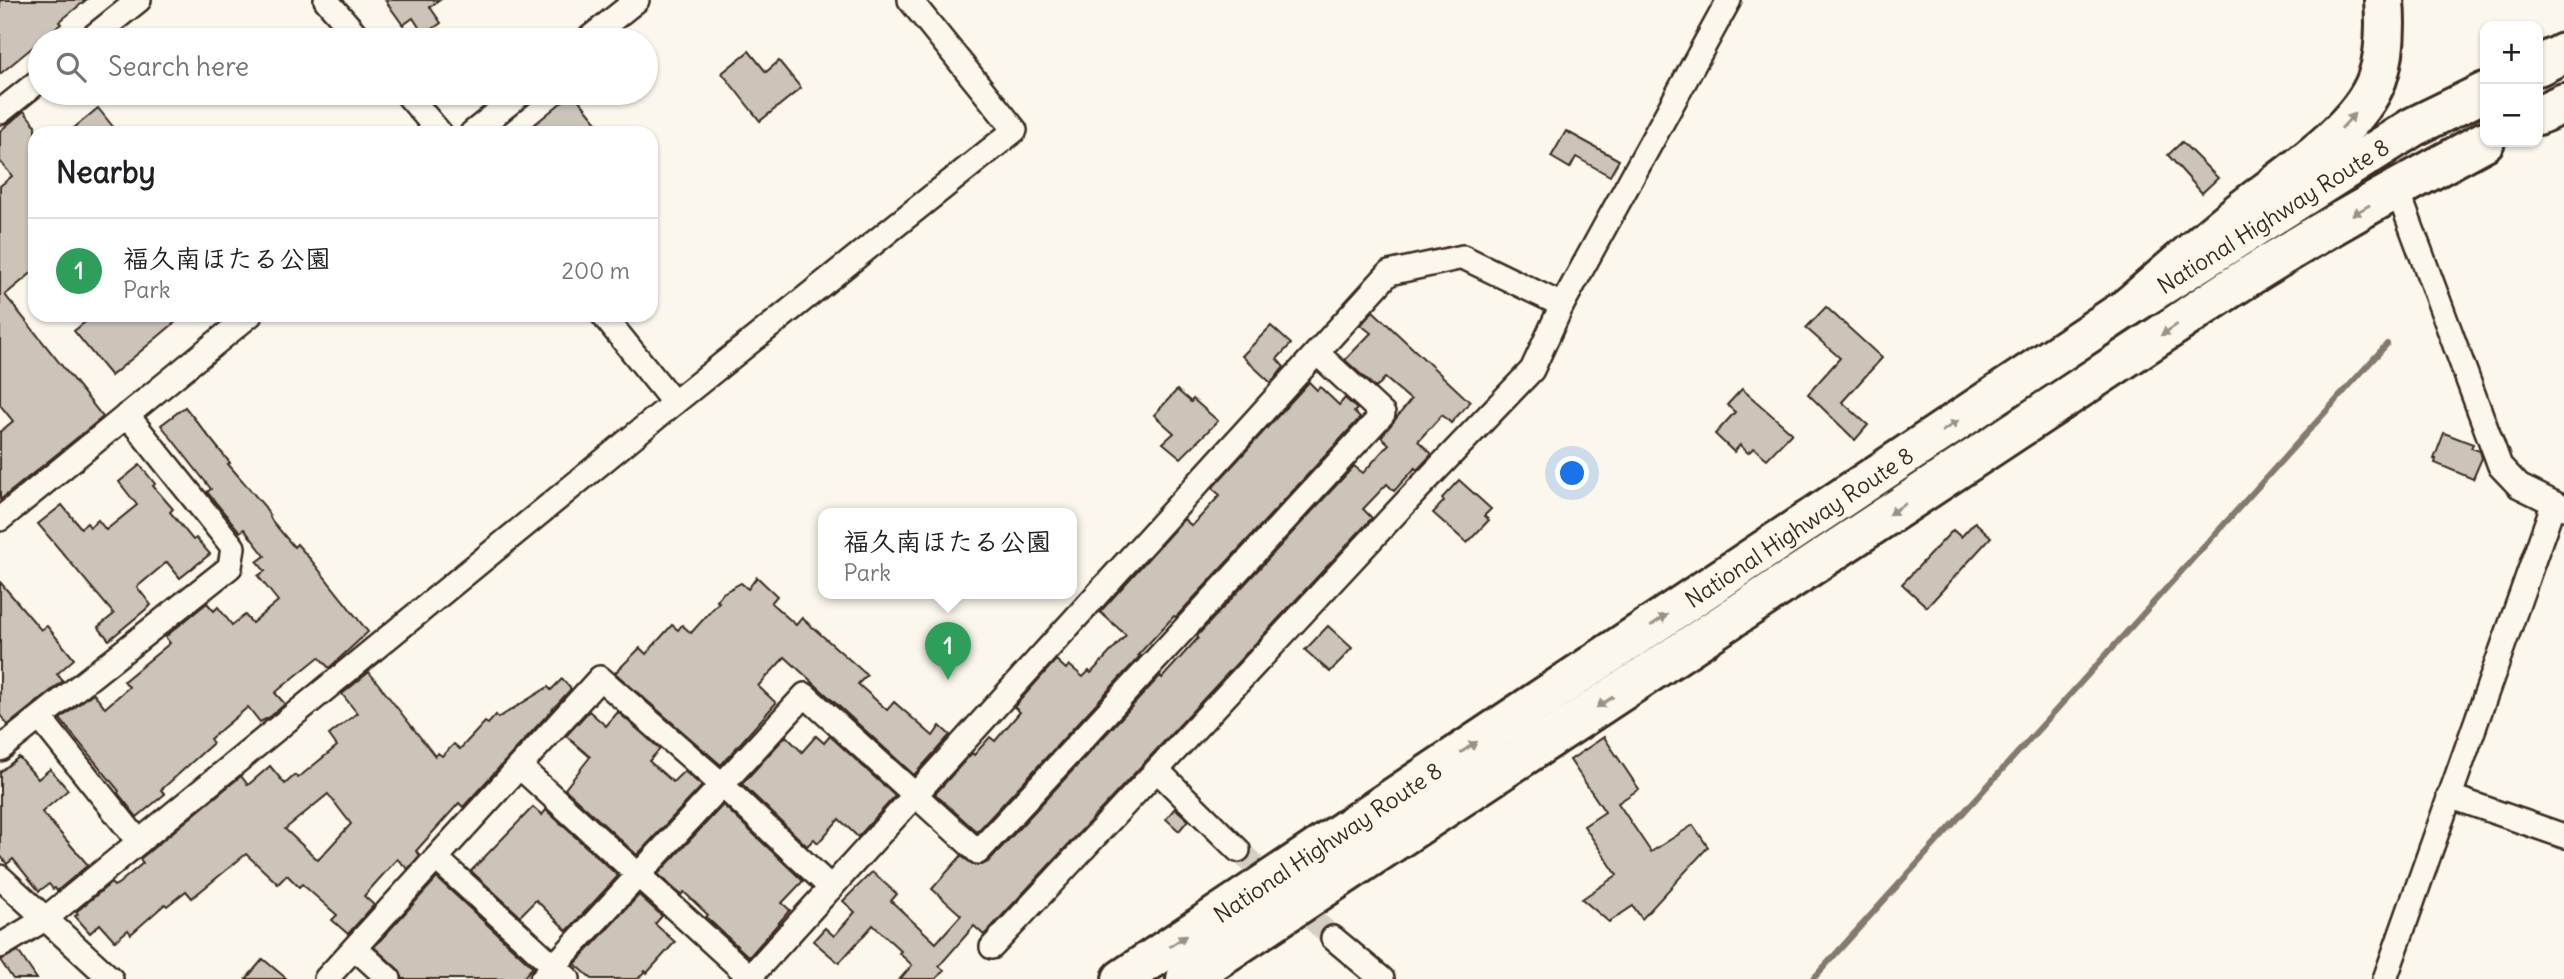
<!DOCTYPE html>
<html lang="en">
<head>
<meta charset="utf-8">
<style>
  body { margin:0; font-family:Delius,"Klee One",sans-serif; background:#f6f6f6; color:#202124 }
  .controls { position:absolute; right:21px; top:21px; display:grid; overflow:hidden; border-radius:14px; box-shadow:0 2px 5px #0004 }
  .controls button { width:63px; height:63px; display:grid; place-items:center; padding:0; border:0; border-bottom:2px solid #e0e0e0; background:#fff; color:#202124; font:35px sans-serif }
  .you { position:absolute; left:1573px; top:474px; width:24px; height:24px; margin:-18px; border:5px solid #fff; border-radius:50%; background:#1a73e8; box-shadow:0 0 0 10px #1a73e833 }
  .badge { display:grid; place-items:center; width:46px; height:46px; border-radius:50%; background:#7c3aed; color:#fff; font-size:23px; font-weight:700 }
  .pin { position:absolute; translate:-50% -58px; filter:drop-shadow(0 2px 4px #0008) }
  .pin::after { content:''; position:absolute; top:37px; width:24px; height:21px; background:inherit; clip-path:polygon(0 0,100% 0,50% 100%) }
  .popup { position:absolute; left:818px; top:508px; width:259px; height:91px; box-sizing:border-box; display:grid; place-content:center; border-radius:14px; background:#fff; filter:drop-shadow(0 2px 5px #0005); font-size:23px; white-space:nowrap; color:#757577 }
  .popup b { font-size:26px; color:#202124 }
  .popup::after { content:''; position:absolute; left:50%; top:100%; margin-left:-14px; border:14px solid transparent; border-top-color:#fff }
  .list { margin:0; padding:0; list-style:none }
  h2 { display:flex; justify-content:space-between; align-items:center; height:91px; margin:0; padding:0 28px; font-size:30px }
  h2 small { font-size:23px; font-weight:400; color:#757577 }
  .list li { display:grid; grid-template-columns:46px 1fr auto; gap:21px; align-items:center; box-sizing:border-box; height:105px; padding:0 28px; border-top:2px solid #e0e0e0 }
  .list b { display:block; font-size:26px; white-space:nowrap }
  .list p { margin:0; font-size:23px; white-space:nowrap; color:#757577 }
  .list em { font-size:23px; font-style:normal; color:#757577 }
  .icon { flex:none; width:38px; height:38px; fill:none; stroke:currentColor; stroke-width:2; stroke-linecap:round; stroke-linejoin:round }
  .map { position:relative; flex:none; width:2564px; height:979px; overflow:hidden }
  .search { position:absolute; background:#fff; box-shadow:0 2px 5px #0004; left:28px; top:28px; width:630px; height:77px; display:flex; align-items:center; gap:18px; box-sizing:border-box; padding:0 24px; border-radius:38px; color:#757577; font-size:26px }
  .panel { position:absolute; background:#fff; box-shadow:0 2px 5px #0004; left:28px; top:126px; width:630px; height:196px; border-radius:21px }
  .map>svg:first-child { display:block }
</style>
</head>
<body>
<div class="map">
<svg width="2564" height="979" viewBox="0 0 2564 979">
  <rect width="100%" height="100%" fill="#fbf7ec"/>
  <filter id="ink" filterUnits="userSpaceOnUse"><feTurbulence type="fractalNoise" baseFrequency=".0143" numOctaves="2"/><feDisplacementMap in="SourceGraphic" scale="14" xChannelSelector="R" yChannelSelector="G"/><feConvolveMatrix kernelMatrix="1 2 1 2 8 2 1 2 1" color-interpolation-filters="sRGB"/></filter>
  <g filter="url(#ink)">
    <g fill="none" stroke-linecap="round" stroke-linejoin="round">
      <path stroke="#85796d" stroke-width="6" d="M1813 979 2387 344"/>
    </g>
    <g fill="#ccc4b9" stroke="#3b2a1e" stroke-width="2" fill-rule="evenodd">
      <path d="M0 0H86L59 22 61 24 0 74Z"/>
      <path d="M385 0H440L430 7 441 23 424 35 413 18 403 25Z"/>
      <path d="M749 51 766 72 779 61 801 88 760 121 722 73Z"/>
      <path d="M573 93 606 133H524Z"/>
      <path d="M98 108 118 133H68Z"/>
      <path d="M24 111 35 125V270L5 295 103 417 0 500V432L13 421 0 405V186L12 176 0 161V131Z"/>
      <path d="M1566 131 1619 160 1610 176 1576 157 1570 168 1551 157Z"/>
      <path d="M2182 142 2218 178 2202 193 2168 155Z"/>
      <path d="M1826 307 1882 358 1842 402 1868 425 1855 440 1808 394 1840 358 1806 328Z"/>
      <path d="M1373 311 1470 402 1451 423 1442 415 1418 441 1432 454 1417 470 1415 468 1394 491 1387 484 1363 509 1372 518 984 935 974 926 939 966 944 970 936 979H900L912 965 899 953 901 951 873 925 839 963 813 941 825 928 834 936 855 912 843 901 872 872 897 894 891 901 936 943 961 915 932 889 961 856 974 865H982L988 862 1160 676 1162 678 1198 638 1197 636 1354 466 1363 473 1389 444 1381 437 1411 400 1385 378 1376 388 1345 360 1371 333 1361 325Z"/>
      <path d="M94 315H184L111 376 74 331Z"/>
      <path d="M1271 326 1291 344 1277 359 1284 367 1271 383 1242 356Z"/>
      <path d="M1309 382 1317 390 1320 387 1339 405 1345 398 1357 409 1354 412 1360 418 1176 617 1174 616 1138 655 1140 656 977 832 935 794 972 753 974 755 990 737 995 741 1020 712 1014 707 1056 660 1066 669 1069 665 1083 677 1089 671 1091 673 1126 635 1100 612 1184 519 1192 526 1220 495 1213 489 1214 486Z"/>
      <path d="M1742 389 1792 433 1767 459 1754 448 1748 453 1740 445 1734 452 1715 434 1735 412 1727 405Z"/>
      <path d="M1177 390 1191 402 1193 399 1218 421 1181 458 1163 443 1174 433 1154 415Z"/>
      <path d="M185 407 230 463 228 464 265 507 272 521 294 547 297 544 311 560 368 632 329 668 319 657 282 687 275 693 285 704 270 717 260 722 248 707 210 739 213 743 161 790 165 794 137 817 118 793 119 791 60 719 93 693 105 708 129 687 124 681 170 643 165 637 207 603 214 611 218 607 232 625 245 615 252 623 278 601 258 576 265 571 257 562 265 556 244 529 240 532 207 492 211 489 161 425Z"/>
      <path d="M2444 433 2473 444 2471 448 2480 451 2482 458 2473 479 2435 463 2436 459H2434Z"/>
      <path d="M140 465 155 484 153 486 173 509 170 512 193 540 196 538 210 554 180 578 167 562 137 587 151 605 109 640 98 627 114 614 38 524 62 505 81 528 87 523 90 527 98 520 106 530 137 505 119 482Z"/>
      <path d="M1459 480 1491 509 1484 516 1489 520 1467 543 1433 513 1444 501 1442 498Z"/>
      <path d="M1975 522 1991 537 1927 607 1902 584 1953 530 1961 537Z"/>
      <path d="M757 577 777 596 771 603 796 625 802 618 867 675 858 684 887 710 894 702 933 736 940 726 950 735 914 775 785 657 758 686 776 703 721 765 615 673 640 648 646 654 672 625 678 630 682 625 691 633 719 602 717 601 723 593 741 583 748 589Z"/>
      <path d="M0 582 41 630 47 626 74 659 57 674 63 681 8 725 0 715Z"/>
      <path d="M1328 626 1352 648 1330 672 1305 650Z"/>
      <path d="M369 672 435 756 438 753 442 756 454 744 460 749 485 722 488 724 496 715 498 718 548 687 551 690 562 679 571 689 463 807 459 803 416 851 420 855 408 869 397 859 364 896 374 905 348 934 332 920 337 915 302 884 299 887 287 875 278 884 246 854 192 898 186 891 167 906 165 904 131 934 128 930 115 941 100 924 90 933 75 916 78 914 76 912 111 883 114 886 118 884 143 863 140 859 241 776 248 785 270 766 285 784 295 775 298 778 337 746 329 735 357 713 342 694ZM328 794 351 824 318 860 285 829Z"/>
      <path d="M589 711 606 726 618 712 660 749 649 761 673 782 684 771 702 786 637 855 565 789 590 757 566 736Z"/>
      <path d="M786 736 802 752 816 736 824 743 830 736 895 796 858 837 839 819 818 843 814 839 807 846 742 784Z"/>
      <path d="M1604 737 1639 789 1618 803 1651 852 1693 825 1708 847 1642 919 1633 906 1609 922 1582 899 1617 875 1584 826 1605 812 1570 760Z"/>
      <path d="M19 757 38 779 50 769 68 790 42 812 88 865 57 891 55 888 53 889 49 884 39 891 13 859 7 864 0 855V772Z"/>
      <path d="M723 805 803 881 782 903 790 910 749 957 706 917 708 915 684 892 681 895 658 874Z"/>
      <path d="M533 807 542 815 546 810 618 876 567 931 536 900 520 916 471 871Z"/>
      <path d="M1175 808 1188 820 1179 831 1166 819Z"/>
      <path d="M437 878 533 967 522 979H403L398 969 374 947Z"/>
      <path d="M639 895 662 916 655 924 675 942 647 973 645 971 638 979H592L575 964Z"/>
      <path d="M18 951 37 979H13L0 960Z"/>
      <path d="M263 959 287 979H246Z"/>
    </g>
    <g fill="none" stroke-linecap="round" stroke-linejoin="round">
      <path stroke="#d5cec3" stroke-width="23" stroke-dasharray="23 11" stroke-linecap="butt" d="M1238 850 1333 938"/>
      <defs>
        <g id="minor">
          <path d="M326 0 361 40"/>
          <path d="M89 40 139 0"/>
          <path d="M587 40 637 0"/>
          <path d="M406 93 440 133"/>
          <path d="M0 112 40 80"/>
          <path d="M472 133 522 93"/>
          <path d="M2397 189 2500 466 2519 486 2564 508"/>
          <path d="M603 315 674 403"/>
          <path d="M0 519 250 315"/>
          <path d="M40 718 139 842"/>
          <path d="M0 749 230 567 233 547 127 415"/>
          <path d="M520 767 750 977"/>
          <path d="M1158 771 1238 850"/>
          <path d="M2449 796 2564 836"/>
          <path d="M437 859 568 979"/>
          <path d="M0 877 111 979"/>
          <path d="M1333 938 1382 979"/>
          <path d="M0 946 45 919 674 403 1015 130 910 0"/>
          <path d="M992 947 1419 488 1532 370 1562 305 1729 0"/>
          <path d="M355 948 389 979"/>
          <path d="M326 979 600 678 721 784 831 888"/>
          <path d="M542 979 805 695 978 852 1383 414 1317 353"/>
          <path d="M748 979 1389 273 1463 257 1562 305"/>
          <path d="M2385 979 2553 505"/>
        </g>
        <g id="trunk">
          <path d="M2538 66 2564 53"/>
          <path d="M2538 115 2564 103"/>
          <path id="s1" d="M1122 979 2128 307 2413 127 2485 92"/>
          <path d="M1186 979 2174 326C2273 257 2379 198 2485 141"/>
        </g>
        <path id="motorway" d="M2128 307C2164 276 2200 244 2237 214 2280 179 2358 132 2377 79 2386 54 2386 26 2384 0"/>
      </defs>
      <use href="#minor" stroke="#3b2a1e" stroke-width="28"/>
      <use href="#trunk" stroke="#3b2a1e" stroke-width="44"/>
      <use href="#motorway" stroke="#3b2a1e" stroke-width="44"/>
      <use href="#minor" stroke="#fbf7ec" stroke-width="23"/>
      <use href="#trunk" stroke="#fbf7ec" stroke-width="38"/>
      <use href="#motorway" stroke="#fbf7ec" stroke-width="38"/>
    </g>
    <defs><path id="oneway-solid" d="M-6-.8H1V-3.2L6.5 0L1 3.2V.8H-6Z" transform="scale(1.75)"/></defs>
    <g fill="#9b9085">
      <use href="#oneway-solid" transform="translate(2348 121) rotate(-48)"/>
      <use href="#oneway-solid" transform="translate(2361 210) rotate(150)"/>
      <use href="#oneway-solid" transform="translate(2169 330) rotate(146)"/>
      <use href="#oneway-solid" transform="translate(1950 426) rotate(-34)"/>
      <use href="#oneway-solid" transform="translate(1897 509) rotate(147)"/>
      <use href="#oneway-solid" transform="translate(1659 620) rotate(-34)"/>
      <use href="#oneway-solid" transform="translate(1605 702) rotate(147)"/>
      <use href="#oneway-solid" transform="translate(1469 747) rotate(-34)"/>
      <use href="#oneway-solid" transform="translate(1178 941) rotate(-34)"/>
    </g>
  </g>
  <g text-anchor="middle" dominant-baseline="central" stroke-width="5" stroke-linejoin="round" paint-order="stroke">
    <g font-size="23" fill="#3b2a1e" stroke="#fbf7ec">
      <text stroke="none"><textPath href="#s1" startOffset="1381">National Highway Route 8</textPath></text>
      <text stroke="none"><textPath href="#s1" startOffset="814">National Highway Route 8</textPath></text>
      <text stroke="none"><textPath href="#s1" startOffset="247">National Highway Route 8</textPath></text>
    </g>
  </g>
</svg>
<div class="controls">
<button>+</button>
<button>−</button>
</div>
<div class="you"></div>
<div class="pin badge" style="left:948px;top:680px;background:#2e9e5b">1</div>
<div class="popup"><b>福久南ほたる公園</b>Park</div>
<div class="search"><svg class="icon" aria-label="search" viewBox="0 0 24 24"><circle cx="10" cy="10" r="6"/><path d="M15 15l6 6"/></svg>Search here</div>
<section class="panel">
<h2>Nearby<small></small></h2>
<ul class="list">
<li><span class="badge" style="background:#2e9e5b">1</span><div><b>福久南ほたる公園</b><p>Park</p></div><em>200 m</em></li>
</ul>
</section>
</div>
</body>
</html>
